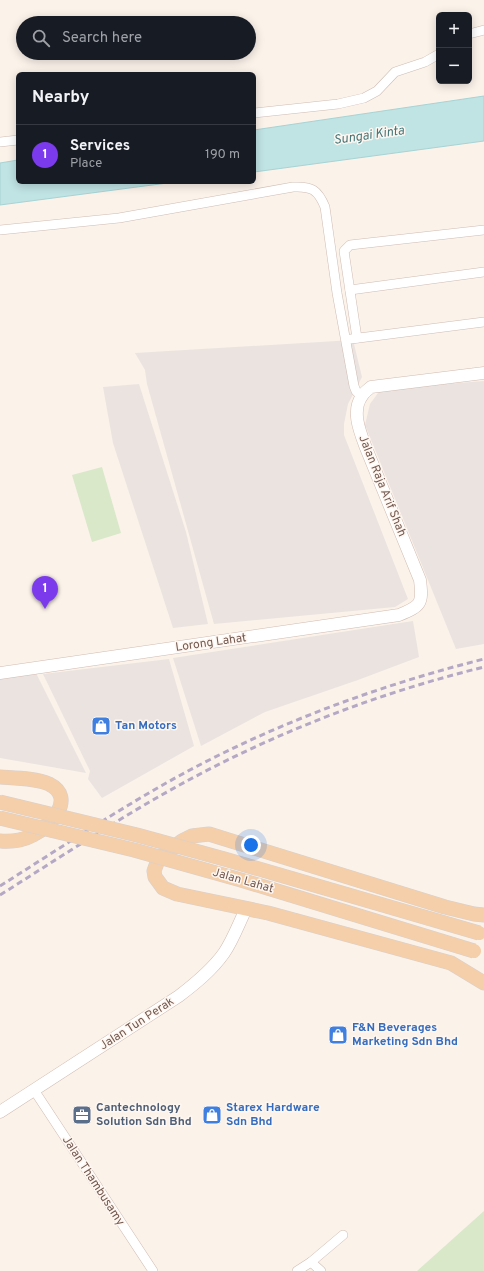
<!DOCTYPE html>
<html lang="en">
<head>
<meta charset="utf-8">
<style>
  body { margin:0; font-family:Overpass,sans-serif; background:#242831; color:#f1f3f6 }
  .controls { position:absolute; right:12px; top:12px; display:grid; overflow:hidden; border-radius:6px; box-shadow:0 2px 10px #0003 }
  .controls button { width:36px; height:36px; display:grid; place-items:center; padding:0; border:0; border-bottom:1px solid #363941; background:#171b24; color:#f1f3f6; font:20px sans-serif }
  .you { position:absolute; left:251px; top:845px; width:14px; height:14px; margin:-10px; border:3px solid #fff; border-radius:50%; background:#1a73e8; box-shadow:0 0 0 6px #1a73e833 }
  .badge { display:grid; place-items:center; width:26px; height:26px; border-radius:50%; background:#7c3aed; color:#fff; font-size:13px; font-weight:700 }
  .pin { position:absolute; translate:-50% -33px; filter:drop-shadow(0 1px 2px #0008) }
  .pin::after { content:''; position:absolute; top:21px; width:14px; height:12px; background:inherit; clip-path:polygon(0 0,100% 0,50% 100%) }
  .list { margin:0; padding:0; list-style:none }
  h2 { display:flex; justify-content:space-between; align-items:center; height:52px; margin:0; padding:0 16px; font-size:17px }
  h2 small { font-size:13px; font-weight:400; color:#9ea1a6 }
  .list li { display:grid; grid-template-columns:26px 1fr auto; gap:12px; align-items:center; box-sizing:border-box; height:60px; padding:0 16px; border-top:1px solid #363941 }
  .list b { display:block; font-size:15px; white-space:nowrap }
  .list p { margin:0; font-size:13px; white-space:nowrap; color:#9ea1a6 }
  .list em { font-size:13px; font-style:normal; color:#9ea1a6 }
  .icon { flex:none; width:22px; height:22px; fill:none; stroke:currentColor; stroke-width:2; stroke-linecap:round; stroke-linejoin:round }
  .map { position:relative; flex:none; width:484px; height:1271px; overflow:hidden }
  .search { position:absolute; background:#171b24; box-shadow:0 2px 10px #0003; left:16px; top:16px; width:240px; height:44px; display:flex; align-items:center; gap:10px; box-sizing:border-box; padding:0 14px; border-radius:22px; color:#9ea1a6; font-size:15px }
  .panel { position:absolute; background:#171b24; box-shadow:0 2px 10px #0003; left:16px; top:72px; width:240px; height:112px; border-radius:6px }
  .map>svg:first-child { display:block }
</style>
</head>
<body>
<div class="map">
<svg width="484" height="1271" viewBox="0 0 484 1271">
  <rect width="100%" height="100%" fill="#fbf2ea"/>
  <g fill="#ebe3e0">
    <path d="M353 340 362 377 348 404 344 424V435L408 599 395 607 214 624 147 384 145 370 135 353Z"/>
    <path d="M484 381V644L456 649 365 425 370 404 381 389Z"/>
    <path d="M139 384 186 532 208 624 173 628 113 443 103 387Z"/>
    <path d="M413 621 419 657 358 680 265 712 201 746 173 658Z"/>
    <path d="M169 659 194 746 102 798 88 779 90 771 43 674Z"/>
    <path d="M36 673 86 773 0 758V679Z"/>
  </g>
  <g fill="#d9e8c9">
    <path d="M102 467 121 533 92 542 72 475Z"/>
    <path d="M484 1211V1271H417Z"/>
  </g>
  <g fill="#c0e3e4" stroke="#a7d3d4">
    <path d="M484 96V141L254 172V130Z"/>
    <path d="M18 160V182H175L0 205V163Z"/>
  </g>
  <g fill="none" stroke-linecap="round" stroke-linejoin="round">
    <defs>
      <g id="street">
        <path d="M469 34 484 30"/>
        <path d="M254 113 338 104 364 98 377 91 395 72 425 62 439 54"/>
        <path d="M0 142 18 140"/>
        <path d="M0 230 119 218 293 187C312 186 318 190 325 207L337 293 354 386 356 391 361 396"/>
        <path d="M350 290 484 272"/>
        <path d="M357 338 344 251 350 245 484 230"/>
        <path d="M351 339 484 322"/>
        <path d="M34 1090 153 1271"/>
        <path d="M311 1262 321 1271"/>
        <path d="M297 1271 311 1262 343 1235"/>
      </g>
      <g id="secondary">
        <path d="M0 673 399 615C421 606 423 604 420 580L366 448C360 432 351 411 362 396 364 392 369 389 371 387L484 373"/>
        <path d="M0 1112 179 996C196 983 212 970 224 953 233 940 239 923 246 909"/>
      </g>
      <g id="primary">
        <path d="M0 777C14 778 36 778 49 784 77 798 50 827 33 835 22 841 12 842 0 841"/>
        <path d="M484 915 474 914 445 907 209 834 192 836 182 841 158 860 154 871 155 877 163 888 177 894 268 913 451 963 484 983"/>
      </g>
    </defs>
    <use href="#street" stroke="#cfbcb3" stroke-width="10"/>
    <use href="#secondary" stroke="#d1bbb1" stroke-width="13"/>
    <use href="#primary" stroke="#d8d0ce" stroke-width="15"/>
    <use href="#street" stroke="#fff" stroke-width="9"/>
    <use href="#secondary" stroke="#fff" stroke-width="12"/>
    <use href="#primary" stroke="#f4cfa9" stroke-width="14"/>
    <g stroke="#b4a8c5" stroke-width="3" stroke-dasharray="6 4" stroke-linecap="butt">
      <path d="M0 886C62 847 123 806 188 771 282 721 381 685 484 659"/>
      <path d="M0 895C56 860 110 824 167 792 266 736 374 694 484 667"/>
    </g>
    <defs>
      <g id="primary-bridge">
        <path d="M0 802 137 835 228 860 479 933"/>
        <path d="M0 818 134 850 241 880 474 951"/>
      </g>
    </defs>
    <use href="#primary-bridge" stroke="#d8d0ce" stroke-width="15" stroke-linecap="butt"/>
    <use href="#primary-bridge" stroke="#f4cfa9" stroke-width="14"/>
  </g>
  <defs>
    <symbol id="shop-square" viewBox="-11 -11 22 22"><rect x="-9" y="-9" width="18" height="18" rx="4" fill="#3f7fe0" stroke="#fef7f1"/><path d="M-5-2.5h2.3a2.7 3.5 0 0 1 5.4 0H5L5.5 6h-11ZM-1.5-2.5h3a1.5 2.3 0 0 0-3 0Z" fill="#fff"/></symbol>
    <symbol id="office-square" viewBox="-11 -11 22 22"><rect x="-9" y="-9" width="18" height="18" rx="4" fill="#5c6f8a" stroke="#fef7f1"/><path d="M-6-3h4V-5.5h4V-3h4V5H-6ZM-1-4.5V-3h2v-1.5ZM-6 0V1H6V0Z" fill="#fff"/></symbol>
  </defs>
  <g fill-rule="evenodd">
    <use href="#shop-square" x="90" y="715" width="22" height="22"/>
    <use href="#shop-square" x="327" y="1024" width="22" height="22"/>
    <use href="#office-square" x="71" y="1104" width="22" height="22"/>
    <use href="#shop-square" x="201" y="1104" width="22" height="22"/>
  </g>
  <g text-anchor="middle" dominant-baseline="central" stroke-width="3" stroke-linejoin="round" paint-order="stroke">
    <g font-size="12" fill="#74584f" stroke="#fef7f1">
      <text transform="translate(382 486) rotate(68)">Jalan Raja Arif Shah</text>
      <text transform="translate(211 643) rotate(-8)">Lorong Lahat</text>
      <text transform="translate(243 881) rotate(16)">Jalan Lahat</text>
      <text transform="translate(137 1024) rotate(-33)">Jalan Tun Perak</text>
      <text transform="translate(93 1181) rotate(57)">Jalan Thambusamy</text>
    </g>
    <g font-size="12" font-weight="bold" fill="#366cbe" stroke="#fef7f1" text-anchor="start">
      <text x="115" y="726">Tan Motors</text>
      <text x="352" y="1028">F&amp;N Beverages<tspan x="352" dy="14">Marketing Sdn Bhd</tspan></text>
      <text x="226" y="1108">Starex Hardware<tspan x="226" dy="14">Sdn Bhd</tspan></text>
    </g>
    <g font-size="12" font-weight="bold" fill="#4e5e75" stroke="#fef7f1" text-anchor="start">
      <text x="96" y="1108">Cantechnology<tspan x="96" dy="14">Solution Sdn Bhd</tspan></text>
    </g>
    <g font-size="13" font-style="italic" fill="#447678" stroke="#fef7f1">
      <text transform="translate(369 136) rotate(-8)">Sungai Kinta</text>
    </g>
  </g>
</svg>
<div class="controls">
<button>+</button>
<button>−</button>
</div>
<div class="you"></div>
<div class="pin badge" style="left:45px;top:609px">1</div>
<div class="search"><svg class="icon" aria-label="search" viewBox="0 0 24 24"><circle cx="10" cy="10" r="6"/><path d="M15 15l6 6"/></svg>Search here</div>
<section class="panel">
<h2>Nearby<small></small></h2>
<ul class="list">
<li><span class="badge">1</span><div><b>Services</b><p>Place</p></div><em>190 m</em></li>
</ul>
</section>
</div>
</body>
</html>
